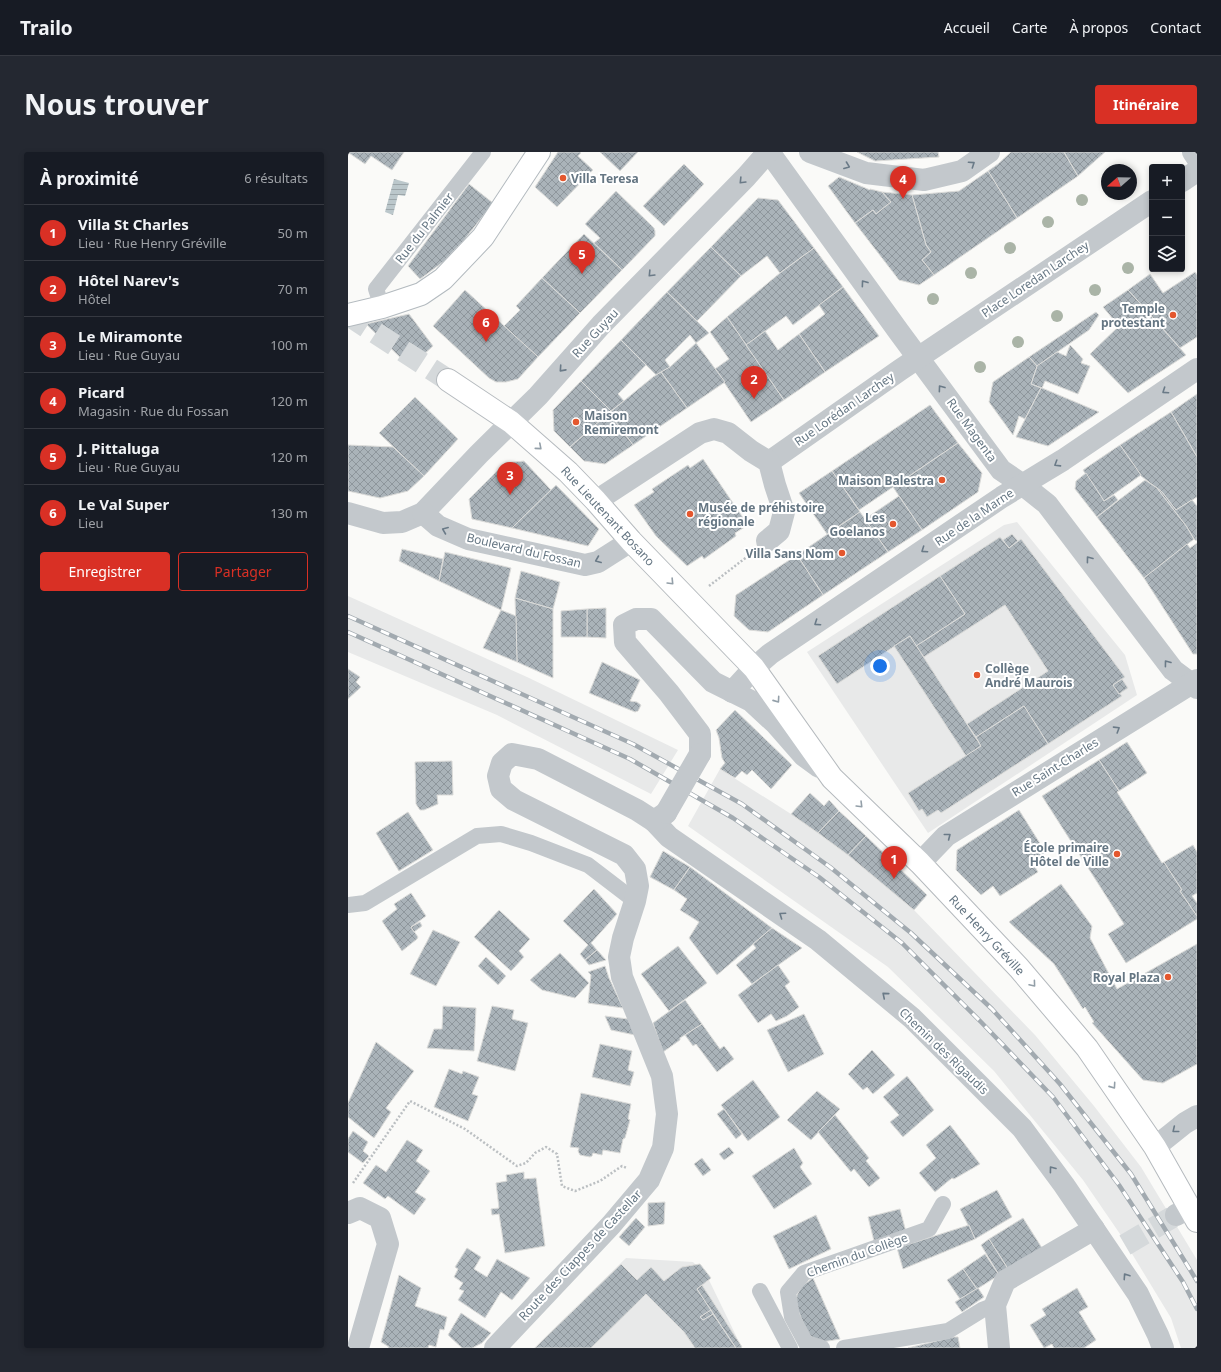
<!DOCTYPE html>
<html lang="fr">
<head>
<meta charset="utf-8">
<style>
  body { margin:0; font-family:"Noto Sans",sans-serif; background:#242831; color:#f1f3f6 }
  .controls { position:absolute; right:12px; top:12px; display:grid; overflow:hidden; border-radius:4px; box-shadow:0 2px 6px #0003 }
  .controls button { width:36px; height:36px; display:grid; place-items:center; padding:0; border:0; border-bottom:1px solid #363941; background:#171b24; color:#f1f3f6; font:20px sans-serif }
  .compass { position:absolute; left:753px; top:12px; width:36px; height:36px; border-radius:50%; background:#171b24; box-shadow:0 2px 6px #0003; rotate:250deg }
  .you { position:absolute; left:532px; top:514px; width:14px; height:14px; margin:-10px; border:3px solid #fff; border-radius:50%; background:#1a73e8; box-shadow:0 0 0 6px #1a73e833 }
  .badge { display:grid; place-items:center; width:26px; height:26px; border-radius:50%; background:#d93025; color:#fff; font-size:13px; font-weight:700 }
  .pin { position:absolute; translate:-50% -33px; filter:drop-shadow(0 1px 2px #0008) }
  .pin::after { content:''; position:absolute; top:21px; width:14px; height:12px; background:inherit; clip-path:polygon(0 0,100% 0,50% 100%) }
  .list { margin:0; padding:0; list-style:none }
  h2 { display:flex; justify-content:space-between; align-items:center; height:52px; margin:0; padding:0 16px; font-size:17px }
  h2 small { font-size:13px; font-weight:400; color:#9ea1a6 }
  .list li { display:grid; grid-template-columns:26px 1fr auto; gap:12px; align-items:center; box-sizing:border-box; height:56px; padding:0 16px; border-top:1px solid #363941 }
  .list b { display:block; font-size:15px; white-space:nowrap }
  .list p { margin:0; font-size:13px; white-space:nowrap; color:#9ea1a6 }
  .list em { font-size:13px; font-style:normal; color:#9ea1a6 }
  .actions { display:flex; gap:8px; padding:12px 16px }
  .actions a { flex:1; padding:9px 0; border:1px solid #d93025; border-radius:4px; text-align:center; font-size:14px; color:#d93025 }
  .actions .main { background:#d93025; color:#fff }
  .icon { flex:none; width:22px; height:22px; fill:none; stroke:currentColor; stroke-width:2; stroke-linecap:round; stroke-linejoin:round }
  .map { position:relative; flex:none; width:849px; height:1196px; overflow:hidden; border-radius:4px }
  header { display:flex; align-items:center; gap:24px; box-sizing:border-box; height:56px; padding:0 20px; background:#171b24; border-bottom:1px solid #363941 }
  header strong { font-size:19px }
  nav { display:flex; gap:22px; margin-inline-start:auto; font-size:14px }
  .intro { display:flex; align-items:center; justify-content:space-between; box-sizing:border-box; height:96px; padding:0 24px }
  h1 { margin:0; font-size:28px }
  .button { padding:10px 18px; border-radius:4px; background:#d93025; color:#fff; font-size:14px; font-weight:700 }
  main { display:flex; gap:24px; padding:0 24px }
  aside { flex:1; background:#171b24; border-radius:4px; box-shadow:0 2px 6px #0003 }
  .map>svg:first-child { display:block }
</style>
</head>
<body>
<header>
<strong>Trailo</strong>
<nav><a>Accueil</a><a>Carte</a><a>À propos</a><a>Contact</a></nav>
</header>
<div class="intro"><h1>Nous trouver</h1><a class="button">Itinéraire</a></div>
<main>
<aside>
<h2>À proximité<small>6 résultats</small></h2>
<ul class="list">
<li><span class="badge">1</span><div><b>Villa St Charles</b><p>Lieu · Rue Henry Gréville</p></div><em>50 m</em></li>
<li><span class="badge">2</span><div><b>Hôtel Narev's</b><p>Hôtel</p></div><em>70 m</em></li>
<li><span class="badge">3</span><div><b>Le Miramonte</b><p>Lieu · Rue Guyau</p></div><em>100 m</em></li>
<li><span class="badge">4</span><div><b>Picard</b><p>Magasin · Rue du Fossan</p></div><em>120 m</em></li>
<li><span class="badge">5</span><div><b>J. Pittaluga</b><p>Lieu · Rue Guyau</p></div><em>120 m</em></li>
<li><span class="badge">6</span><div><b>Le Val Super</b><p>Lieu</p></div><em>130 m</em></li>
</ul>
<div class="actions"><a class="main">Enregistrer</a><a>Partager</a></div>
</aside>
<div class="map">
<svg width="849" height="1196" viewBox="0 0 849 1196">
  <defs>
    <pattern id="water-rules" width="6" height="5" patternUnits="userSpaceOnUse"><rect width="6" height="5" fill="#bbc7cb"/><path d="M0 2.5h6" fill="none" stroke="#9ca6aa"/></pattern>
    <pattern id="building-cross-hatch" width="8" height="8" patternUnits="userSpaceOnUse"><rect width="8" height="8" fill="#aab3b9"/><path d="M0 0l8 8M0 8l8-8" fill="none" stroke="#8e969c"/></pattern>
  </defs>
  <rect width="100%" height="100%" fill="#fafaf8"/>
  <g fill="#e8e9e9">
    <path d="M669 370 777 503 789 543 580 681 459 500 656 373Z"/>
    <path d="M0 444 179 525 330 598 303 642 149 563 0 500Z"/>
    <path d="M372 617 443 662 500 703 566 758 687 883 746 954 793 1015 849 1108V1196H833L823 1166 772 1082 735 1028 646 919 540 815 340 674Z"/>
    <path d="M278 1106 345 1110 359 1124 394 1196H186Z"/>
  </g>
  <path fill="url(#water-rules)" d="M46 27 61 31 57 44 50 43 45 63 37 60Z"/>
  <g fill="url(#building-cross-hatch)" stroke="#dcdcda">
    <path d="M2 0H56L44 18 23 4 17 12 1 1Z"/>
    <path d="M210 0H232L233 1 230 4 245 18 209 55 187 35Z"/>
    <path d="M252 0H290L272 19Z"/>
    <path d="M509 0H590L591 5 527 9Z"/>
    <path d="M663 0H716L730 24 669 66 640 19 650 12Z"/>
    <path d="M716 0H757L730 24Z"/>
    <path d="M336 12 356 32 316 74 295 54Z"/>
    <path d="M640 19 669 66 586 123 574 108 583 100 578 93 564 43 611 39Z"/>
    <path d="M491 25 522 38V37L534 40 543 50 528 62 525 58 507 71 480 34Z"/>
    <path d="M121 32 145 51 116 88 95 110 72 127 60 114Z"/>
    <path d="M268 39 306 76 307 79V84L274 118 246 91 252 86 237 72Z"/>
    <path d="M534 40 564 43 578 93 583 100 574 108 586 123 571 133 551 128 507 71 525 58 528 62 543 50Z"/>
    <path d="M410 46 430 48 466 96 432 121 419 104 393 124 363 95Z"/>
    <path d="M236 82 274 118 232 161 194 126Z"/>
    <path d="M363 95 393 124 349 169 319 140Z"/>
    <path d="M466 96 495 135 445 173 438 164 398 193 379 165 432 121Z"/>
    <path d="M847 120 849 123V185L832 196 780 138 802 122 815 141Z"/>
    <path d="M194 126 232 161 190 205 156 174 172 158 168 154Z"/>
    <path d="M495 135 531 184 477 220 451 182 477 162 471 153Z"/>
    <path d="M117 138 190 205 170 227 158 230H148L141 226 85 174Z"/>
    <path d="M780 138 838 203 780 241 742 202 771 174 755 155Z"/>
    <path d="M319 140 361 181 348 191 342 183 317 208 322 215 308 223 273 188Z"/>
    <path d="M748 160 751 163 741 178 689 214 681 205Z"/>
    <path d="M61 162 85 194 62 215 18 172Z"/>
    <path d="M379 165 436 248 403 270 367 217 381 207 362 180Z"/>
    <path d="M417 179 430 198 451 182 477 220 436 248 398 193Z"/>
    <path d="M273 188 298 213 270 242 276 249 263 259 233 229Z"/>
    <path d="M348 191 377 230 339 256 313 220 322 215Z"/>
    <path d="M722 193 735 207 733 211 742 214 730 242 697 229 694 236 683 232 689 214 709 200 718 204Z"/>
    <path d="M681 205 689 214 683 232 693 236 677 267 671 264 665 283 641 250 645 230Z"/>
    <path d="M313 220 339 256 285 293 261 261 305 225Z"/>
    <path d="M233 229 263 259 222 295 206 279 205 258Z"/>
    <path d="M693 236H694L751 260 700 294 668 285Z"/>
    <path d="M849 242V305L823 260Z"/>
    <path d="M67 245 110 287 76 324 31 281Z"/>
    <path d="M582 253 610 291 511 358 484 319Z"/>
    <path d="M823 260 849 305V345L828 358 814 340 793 324 772 293Z"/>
    <path d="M261 261 285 293 257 312 236 309 222 295Z"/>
    <path d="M610 291 634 321 630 340 574 378 545 335Z"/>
    <path d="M0 293 45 295 76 324 60 339 32 346 0 339Z"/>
    <path d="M772 293 793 323 756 349 735 318Z"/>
    <path d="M355 307 400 373 387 381 388 384 356 407 354 404 339 414 308 384 286 353 306 340 304 337 340 313 342 316Z"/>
    <path d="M176 309 203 338 164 376 124 367 121 347 157 311Z"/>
    <path d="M484 319 512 360 479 382 451 341Z"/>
    <path d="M738 321 756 349 766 343 770 348 749 365 727 337 728 329Z"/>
    <path d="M797 328 809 336 839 375 846 387 796 426 749 365Z"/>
    <path d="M208 333 251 377 240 394 164 376Z"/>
    <path d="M809 336 814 340 828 358 844 348 849 354V388L848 389 846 387 839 375Z"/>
    <path d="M551 344 574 378 540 400 517 367Z"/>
    <path d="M512 360 540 400 475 443 449 403Z"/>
    <path d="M664 382 670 389 661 396 655 388Z"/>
    <path d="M652 385 661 396 673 387 777 525 765 533 774 544 700 592 676 554 628 585 619 572 700 519 657 453 576 505 568 494 617 462 592 424Z"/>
    <path d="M849 391V502H845L796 426 839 392 842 396Z"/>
    <path d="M54 397 95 407 91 429 51 409Z"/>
    <path d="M97 400 163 416 153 458 91 429Z"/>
    <path d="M449 403 475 443 420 480 401 478 386 464 388 443Z"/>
    <path d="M173 419 212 430 205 457 167 446Z"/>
    <path d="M592 424 617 462 568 494 562 484 489 532 470 504Z"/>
    <path d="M167 446 205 457V526L169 510Z"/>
    <path d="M258 456V486L239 485V457Z"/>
    <path d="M239 457V485H213V459Z"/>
    <path d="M153 458 168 464 169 510 135 496Z"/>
    <path d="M562 484 633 594 618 604 546 494Z"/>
    <path d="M254 510 292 528 282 549 289 550 293 553 290 559 287 560 241 541Z"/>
    <path d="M0 517 12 525 8 530 13 535 0 547Z"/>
    <path d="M774 527 780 536 771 542 765 533Z"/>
    <path d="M676 554 700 592 593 661 590 658 579 665 574 657 571 659 560 641 633 594 628 585Z"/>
    <path d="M387 558 444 613 423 637 404 618 399 623 394 619 387 626 372 617 377 611 374 606 371 586 368 578Z"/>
    <path d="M779 590 799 621 771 639 751 608Z"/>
    <path d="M751 608 771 639 769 640 814 711 816 710 834 738 832 739 849 764V767L778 811 760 782 776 772 694 644Z"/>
    <path d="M104 609 105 643H89L90 652 76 658H72L68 652 67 610Z"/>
    <path d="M462 641 476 654 481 648 491 659 470 681 443 662Z"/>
    <path d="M671 658 698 701 684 710 690 720 652 744 645 734 633 743 608 718 609 698Z"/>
    <path d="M491 659 518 684 500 703 470 681Z"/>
    <path d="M60 660 85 698 51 719 28 681Z"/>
    <path d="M518 684 579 743 566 758 500 703Z"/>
    <path d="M845 693 849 700V741L844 744 849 751V764L832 739 834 738 816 710Z"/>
    <path d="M315 699 342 715 326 738 302 725Z"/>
    <path d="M342 715 424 776 369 823 341 786 351 770 332 758 339 747 326 738Z"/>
    <path d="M713 732 744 774 742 786 769 837 849 792V912L815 931 795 928 744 871 746 870 737 855 735 857 706 812 661 770Z"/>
    <path d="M246 737 269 762 243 791 249 798 237 808 232 802 240 793 215 769Z"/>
    <path d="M63 741 78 764 63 775 70 785 69 787 54 799 34 769 49 757 46 752Z"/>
    <path d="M151 758 182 787 171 799 176 805 163 819 126 785Z"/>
    <path d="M72 770 74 774 66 780 63 775Z"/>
    <path d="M424 776 454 796 404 832 388 813 408 796 405 792Z"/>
    <path d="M85 778 112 790 88 834 62 822Z"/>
    <path d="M330 794 359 831 321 859 293 822Z"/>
    <path d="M249 798 258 808 241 813 237 808Z"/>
    <path d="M212 801 241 831 227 846 194 838 182 828Z"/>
    <path d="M138 805 158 824 150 833 130 814Z"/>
    <path d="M430 813 442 830 437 834 451 855 439 864 428 869 423 862 410 871 390 843Z"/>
    <path d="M257 814 261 826 275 856 240 851 243 823 240 820Z"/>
    <path d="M337 848 354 872 332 886V888L315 900 305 871Z"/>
    <path d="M95 854 128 856 126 899 79 896 86 877H94Z"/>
    <path d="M144 854 166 858 164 867 180 871 167 919 129 909Z"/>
    <path d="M456 862 476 902 440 920 419 878Z"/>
    <path d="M257 864 280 867 287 883 263 878Z"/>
    <path d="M354 872 372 897 376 894 386 907 369 920 348 892 345 894 337 883Z"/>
    <path d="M28 890 66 919 38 956 43 960 26 986 0 965V951Z"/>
    <path d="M252 892 284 899 280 918 286 920 282 934 244 925Z"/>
    <path d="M524 898 547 923 525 942 519 935 515 938 500 922Z"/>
    <path d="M101 917 114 922 115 919 131 925 124 942 130 944 120 969 86 955Z"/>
    <path d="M559 924 586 958 555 985 542 970 551 963 535 945Z"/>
    <path d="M405 928 432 965 400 989 373 953Z"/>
    <path d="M469 939 492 957 463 988 439 968Z"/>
    <path d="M233 941 283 952 280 967 282 968 277 986 275 987 272 1001 255 998 254 1003 245 1001 244 1004 242 1005 232 1003 230 999 231 996 222 995Z"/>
    <path d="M376 957 394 982 388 987 369 962Z"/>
    <path d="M487 963 521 1006 518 1009 532 1026 521 1035 506 1017 503 1020 470 980Z"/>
    <path d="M602 973 632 1012 606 1027 604 1026 587 1040 571 1021 588 1006 578 993Z"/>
    <path d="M5 979 20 990 15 999 21 1004 15 1011 0 1000V987Z"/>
    <path d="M59 988 75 998 68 1009 82 1019 67 1040 78 1047 66 1063 40 1044 37 1047 15 1031 28 1013 38 1020Z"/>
    <path d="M381 995 386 1001 376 1008 371 1002Z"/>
    <path d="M446 996 455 1011 452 1015 464 1032 426 1057 404 1024Z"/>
    <path d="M354 1006 363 1018 355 1024 346 1012Z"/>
    <path d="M176 1020V1027L188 1026 197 1094 157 1101 151 1062 144 1063 143 1057 151 1056 148 1031 159 1029 158 1023Z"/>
    <path d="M649 1038 664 1065 627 1087 612 1057Z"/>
    <path d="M317 1050 316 1072 300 1074V1051Z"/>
    <path d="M552 1057 558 1080 526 1089 520 1065Z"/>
    <path d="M468 1063 483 1097 441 1117 425 1084Z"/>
    <path d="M288 1066 297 1075 281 1094 271 1085Z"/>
    <path d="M675 1066 694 1096 660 1117 641 1087Z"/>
    <path d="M621 1073 627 1087 555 1117 549 1096Z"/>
    <path d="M641 1087 660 1117 651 1123 633 1093Z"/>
    <path d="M119 1096 133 1105 126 1117 139 1125 149 1107 182 1126 164 1148 153 1140 137 1166 110 1148 116 1139 111 1137 115 1131 106 1125 110 1117 107 1115Z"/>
    <path d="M637 1102 651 1123 629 1137 615 1117Z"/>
    <path d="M273 1112 289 1128 303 1115 316 1129 334 1115 352 1112 363 1126 349 1137 363 1158 352 1165 355 1168 365 1162 388 1196H347L336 1180 298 1142 243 1196H187Z"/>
    <path d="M615 1117 629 1137 612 1147 599 1128Z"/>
    <path d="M51 1123 73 1136 67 1154 99 1165 96 1178 92 1177 88 1195 81 1193 80 1196H40L41 1195 33 1190Z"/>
    <path d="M465 1126 492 1187 474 1190 460 1183 448 1153 449 1143 454 1134Z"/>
    <path d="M354 1133 394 1195 393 1196H388L349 1137Z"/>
    <path d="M630 1136 636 1145 614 1160 607 1150Z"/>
    <path d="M729 1136 740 1155 731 1160 748 1188 736 1196H706L704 1192 696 1196 682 1173 698 1163 694 1157Z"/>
    <path d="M363 1158 365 1162 355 1168 352 1165Z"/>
    <path d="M113 1161 143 1181 134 1191 124 1196H114L100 1183Z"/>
    <path d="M605 1185H610L612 1196H560Z"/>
  </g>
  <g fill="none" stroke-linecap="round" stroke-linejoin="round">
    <path stroke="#d5d9db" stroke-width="22" stroke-dasharray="22 11" stroke-linecap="butt" d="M777 1093 828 1063"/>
    <path stroke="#d5d9db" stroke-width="22" stroke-dasharray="22 11" stroke-linecap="butt" d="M0 163 100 228"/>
    <defs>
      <path id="secondary" d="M0 163 34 155 73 142 95 127 135 85 191 0"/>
      <path id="primary" d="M100 228 163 270 220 320 248 349 283 389 406 516 484 626 572 711 671 816 739 896 807 995 849 1069"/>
    </defs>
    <use href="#secondary" stroke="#b3babf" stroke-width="24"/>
    <use href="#primary" stroke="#b5babe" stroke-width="24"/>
    <g stroke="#bbbfc2" stroke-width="2.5" stroke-dasharray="2 2" stroke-linecap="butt">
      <path d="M361 434 400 404"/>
      <path d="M5 1031 62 949 117 977 169 1014 178 1011 187 1001 198 995 209 1002 214 1034 227 1039 252 1029 274 1014 279 1016"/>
    </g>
    <g stroke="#c3c8cc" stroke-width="16">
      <path d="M34 155 28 137 135 0"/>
      <path d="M0 753 17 751 129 684 153 682 183 691 240 713 287 749"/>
      <path d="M412 1139 442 1196"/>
      <path d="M474 1196 458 1191 444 1165 440 1140 456 1121 581 1077 595 1052"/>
      <path d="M496 1196 600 1179 634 1158 647 1153"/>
    </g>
    <g stroke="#c3c8cc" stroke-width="22">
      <path d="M421 0 551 180 653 318 675 333 699 352 825 518 849 536"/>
      <path d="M462 0 518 21 576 28 614 19 641 0"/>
      <path d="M845 0 849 6"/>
      <path d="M834 29 849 19"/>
      <path d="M421 310 552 218 804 49"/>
      <path d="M248 349 352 281 366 277 380 281 403 299 421 310 427 333 436 360 431 379 419 389"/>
      <path d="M0 361 35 371 54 370 75 361 131 302 190 244 253 173 398 25 420 0"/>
      <path d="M75 361 90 374 120 387 237 413 250 410 283 389"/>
      <path d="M384 540 406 516 422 502 654 345 715 308 849 217"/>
      <path d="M352 602V582L321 541 277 490 276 473 288 467H303L365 530 403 549 428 572 456 604 471 615"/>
      <path d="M306 669 321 685 470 788 564 866 674 976 716 1033 790 1142 810 1183 815 1196"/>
      <path d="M572 711 598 684 849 528"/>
      <path d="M807 995 837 971 849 964"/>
      <path d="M0 1061 12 1056 32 1066 40 1092 10 1196"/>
      <path d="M828 1063 841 1056"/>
      <path d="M147 1196 263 1073 301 1028 315 996 319 962 314 924 274 825 271 805 275 786 287 749 290 734 287 717 276 703 166 648 153 637 150 624 154 611 164 602 190 607 289 658 306 669 318 661"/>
      <path d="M651 1196 647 1153 657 1129 746 1077"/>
    </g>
    <use href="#secondary" stroke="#fff" stroke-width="22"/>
    <use href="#primary" stroke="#fff" stroke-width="22"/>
    <defs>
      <g id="rail">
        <path d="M0 464 285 592 394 652 482 715 563 781 644 857 712 932 783 1022 849 1129"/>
        <path d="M0 480 282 607 385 666 471 725 554 791 633 870 705 945 771 1033 835 1130 849 1157"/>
      </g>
    </defs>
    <use href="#rail" stroke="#a2aab0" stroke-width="4.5"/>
    <use href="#rail" stroke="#fff" stroke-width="3" stroke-dasharray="9" stroke-linecap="butt"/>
    <path stroke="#c3c8cc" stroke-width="22" d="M318 661 352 602"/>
  </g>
  <g fill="#aab4a7">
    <circle cx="734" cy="48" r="6"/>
    <circle cx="700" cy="70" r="6"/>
    <circle cx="662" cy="96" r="6"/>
    <circle cx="780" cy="116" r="6"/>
    <circle cx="623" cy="121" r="6"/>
    <circle cx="747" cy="138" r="6"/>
    <circle cx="585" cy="147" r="6"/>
    <circle cx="709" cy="164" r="6"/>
    <circle cx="670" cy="190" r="6"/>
    <circle cx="632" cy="215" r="6"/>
  </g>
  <defs><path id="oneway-chevron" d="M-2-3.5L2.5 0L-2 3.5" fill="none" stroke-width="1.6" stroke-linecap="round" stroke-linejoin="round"/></defs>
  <g stroke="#6a7a87">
    <use href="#oneway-chevron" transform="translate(624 12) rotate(-34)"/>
    <use href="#oneway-chevron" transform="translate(499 14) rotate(21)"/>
    <use href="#oneway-chevron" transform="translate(394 29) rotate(134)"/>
    <use href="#oneway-chevron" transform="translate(303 122) rotate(134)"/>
    <use href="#oneway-chevron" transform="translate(516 131) rotate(-126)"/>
    <use href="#oneway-chevron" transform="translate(214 217) rotate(132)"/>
    <use href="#oneway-chevron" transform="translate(593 236) rotate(-126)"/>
    <use href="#oneway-chevron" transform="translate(817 239) rotate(146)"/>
    <use href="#oneway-chevron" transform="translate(709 312) rotate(148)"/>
    <use href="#oneway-chevron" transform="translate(97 378) rotate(-158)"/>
    <use href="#oneway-chevron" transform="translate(576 398) rotate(146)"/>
    <use href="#oneway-chevron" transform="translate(741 407) rotate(-127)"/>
    <use href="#oneway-chevron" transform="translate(250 408) rotate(158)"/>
    <use href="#oneway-chevron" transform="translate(469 471) rotate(146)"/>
    <use href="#oneway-chevron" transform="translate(819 511) rotate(-127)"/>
    <use href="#oneway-chevron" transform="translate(769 577) rotate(-32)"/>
    <use href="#oneway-chevron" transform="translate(600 684) rotate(-38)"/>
    <use href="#oneway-chevron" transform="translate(434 763) rotate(-145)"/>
    <use href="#oneway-chevron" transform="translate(537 843) rotate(-140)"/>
    <use href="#oneway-chevron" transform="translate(827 978) rotate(141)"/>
    <use href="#oneway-chevron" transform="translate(704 1017) rotate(-127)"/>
    <use href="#oneway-chevron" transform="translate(778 1124) rotate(-124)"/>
  </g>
  <g stroke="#939fa8">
    <use href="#oneway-chevron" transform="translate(191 295) rotate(41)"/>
    <use href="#oneway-chevron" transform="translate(323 430) rotate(46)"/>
    <use href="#oneway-chevron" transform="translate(429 548) rotate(55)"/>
    <use href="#oneway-chevron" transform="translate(512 653) rotate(45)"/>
    <use href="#oneway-chevron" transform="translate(685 832) rotate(50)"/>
    <use href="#oneway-chevron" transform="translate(765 934) rotate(55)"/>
  </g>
  <g fill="#e4572e" stroke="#fff" stroke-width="1.5">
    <circle cx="215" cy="26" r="4"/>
    <circle cx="825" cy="163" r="4"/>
    <circle cx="228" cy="270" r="4"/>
    <circle cx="594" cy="328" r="4"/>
    <circle cx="342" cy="362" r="4"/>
    <circle cx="545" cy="372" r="4"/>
    <circle cx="494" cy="401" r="4"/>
    <circle cx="629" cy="523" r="4"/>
    <circle cx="769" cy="702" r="4"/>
    <circle cx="820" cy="825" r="4"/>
  </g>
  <g text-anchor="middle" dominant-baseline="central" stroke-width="4" stroke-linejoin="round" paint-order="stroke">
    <g font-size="12" font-weight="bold" fill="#657683" stroke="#fff" text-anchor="end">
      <text x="223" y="26" text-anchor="start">Villa Teresa</text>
      <text x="817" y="156">Temple<tspan x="817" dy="14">protestant</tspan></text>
      <text x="236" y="263" text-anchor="start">Maison<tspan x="236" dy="14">Remiremont</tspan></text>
      <text x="586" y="328">Maison Balestra</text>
      <text x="350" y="355" text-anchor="start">Musée de préhistoire<tspan x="350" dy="14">régionale</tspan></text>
      <text x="537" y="365">Les<tspan x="537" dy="14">Goelanos</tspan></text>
      <text x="486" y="401">Villa Sans Nom</text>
      <text x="637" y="516" text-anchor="start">Collège<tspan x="637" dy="14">André Maurois</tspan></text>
      <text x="761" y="695">École primaire<tspan x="761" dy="14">Hôtel de Ville</tspan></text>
      <text x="812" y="825">Royal Plaza</text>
    </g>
    <g font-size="12" fill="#657683" stroke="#fff">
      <text transform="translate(76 76) rotate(-52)">Rue du Palmier</text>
      <text transform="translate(687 127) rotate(-34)">Place Loredan Larchey</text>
      <text transform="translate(247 181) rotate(-47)">Rue Guyau</text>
      <text transform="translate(496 257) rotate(-35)">Rue Lorédan Larchey</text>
      <text transform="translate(624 278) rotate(54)">Rue Magenta</text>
      <text transform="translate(260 364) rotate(47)">Rue Lieutenant Bosano</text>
      <text transform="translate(626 365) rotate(-34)">Rue de la Marne</text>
      <text transform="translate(176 398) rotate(13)">Boulevard du Fossan</text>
      <text transform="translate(707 615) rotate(-32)">Rue Saint-Charles</text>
      <text transform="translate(639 783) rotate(47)">Rue Henry Gréville</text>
      <text transform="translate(596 899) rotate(44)">Chemin des Rigaudis</text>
      <text transform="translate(232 1103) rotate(-47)">Route des Ciappes de Castellar</text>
      <text transform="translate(509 1103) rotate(-20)">Chemin du Collège</text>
    </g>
  </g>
</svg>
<div class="controls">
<button>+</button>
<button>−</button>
<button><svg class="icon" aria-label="layers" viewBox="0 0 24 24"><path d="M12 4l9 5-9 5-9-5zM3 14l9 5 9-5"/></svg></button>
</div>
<svg class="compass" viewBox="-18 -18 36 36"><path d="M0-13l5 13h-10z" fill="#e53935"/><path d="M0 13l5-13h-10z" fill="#9ea1a6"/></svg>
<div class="you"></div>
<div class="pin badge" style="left:546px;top:727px">1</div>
<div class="pin badge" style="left:406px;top:247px">2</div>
<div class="pin badge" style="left:162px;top:343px">3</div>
<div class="pin badge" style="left:555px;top:47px">4</div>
<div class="pin badge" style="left:234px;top:122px">5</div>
<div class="pin badge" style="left:138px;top:190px">6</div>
</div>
</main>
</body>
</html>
